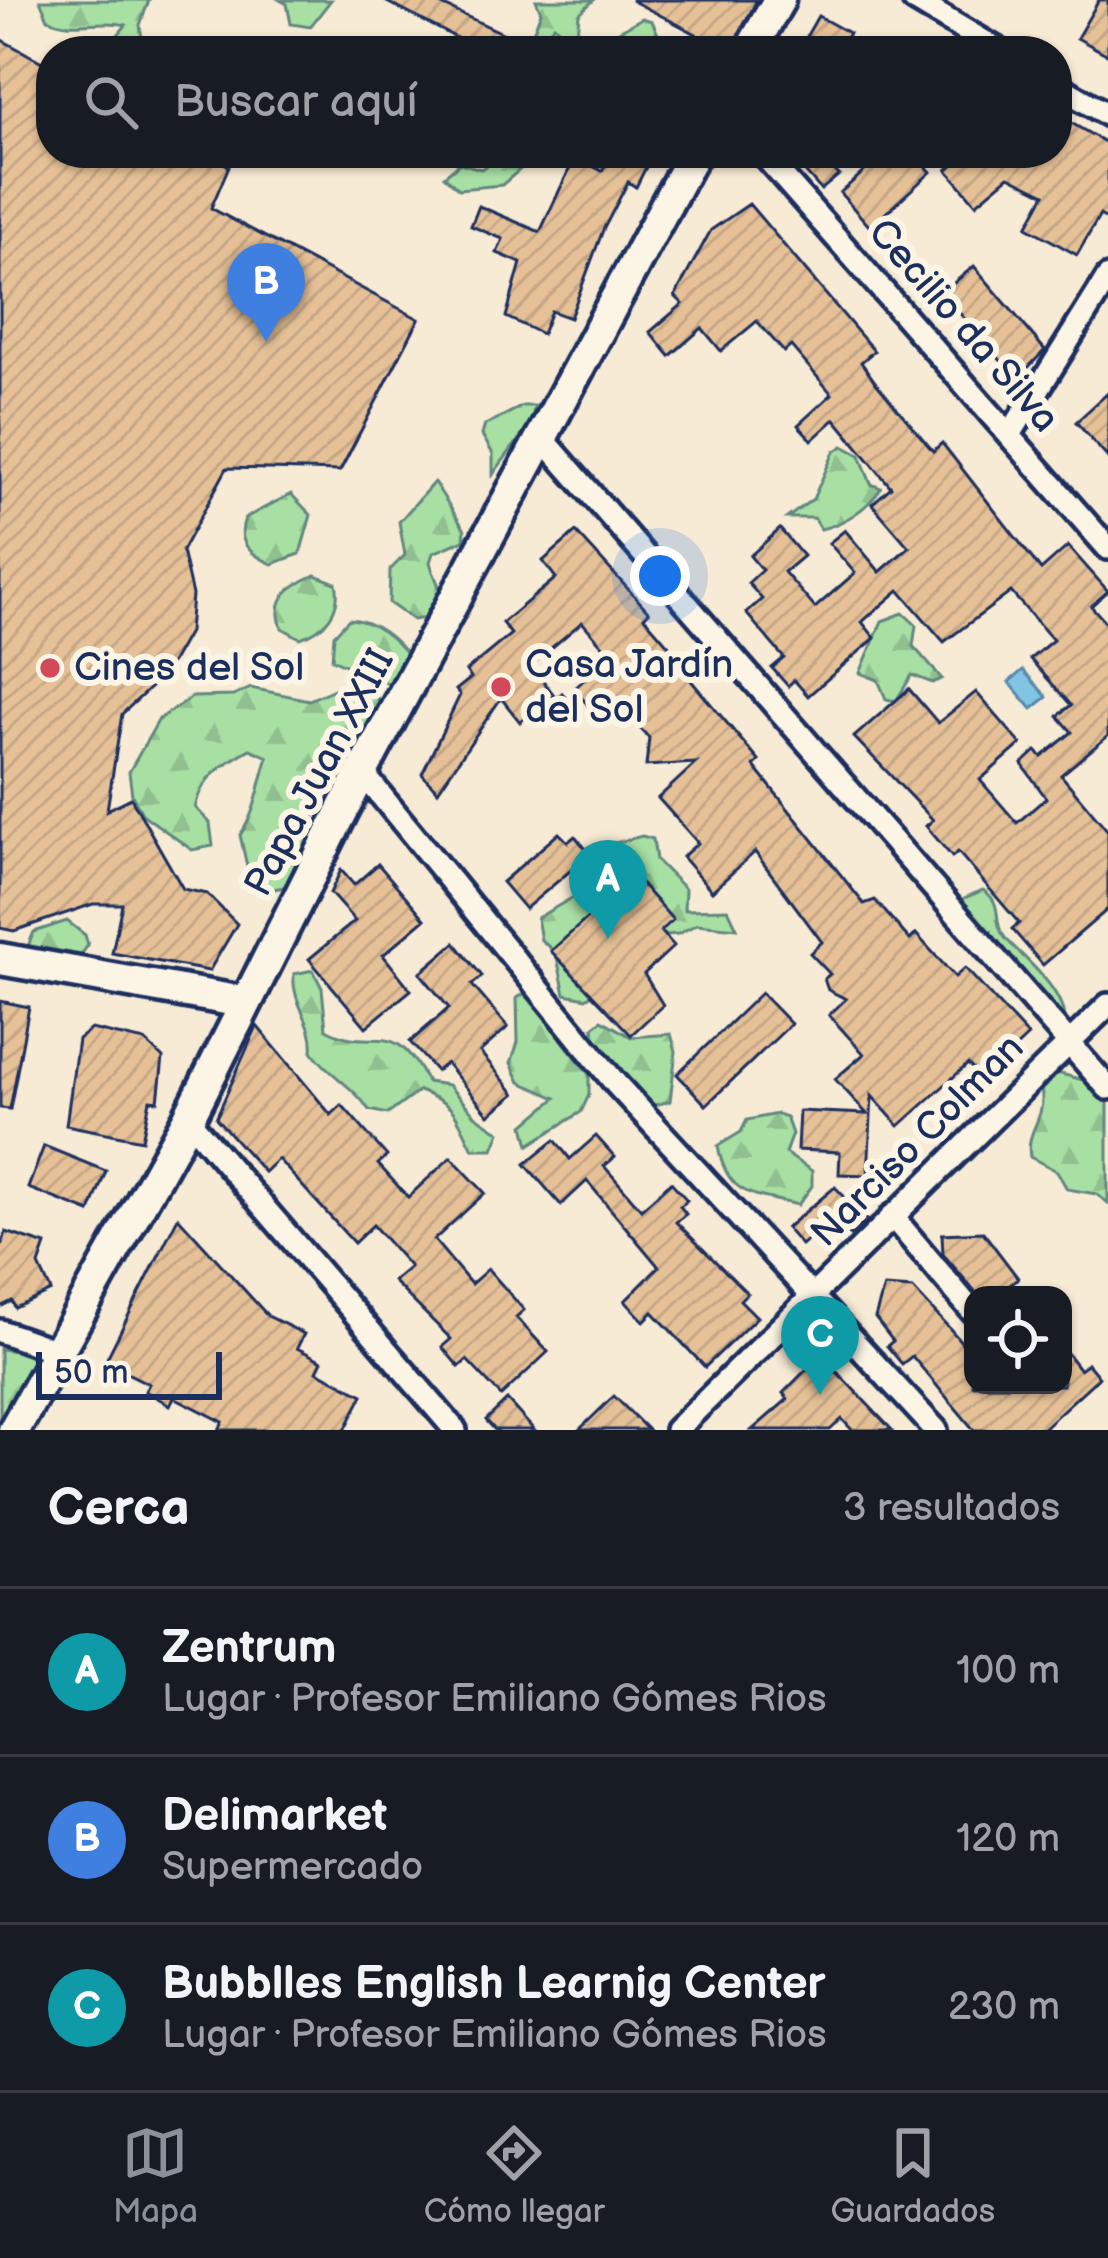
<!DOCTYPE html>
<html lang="es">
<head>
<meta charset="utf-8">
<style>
  body { margin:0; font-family:"Balsamiq Sans",sans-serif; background:#242831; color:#f1f3f6 }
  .controls { position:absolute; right:36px; bottom:36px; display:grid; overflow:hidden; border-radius:24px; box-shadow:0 3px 9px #0004 }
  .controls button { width:108px; height:108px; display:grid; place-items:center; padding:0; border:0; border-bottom:3px solid #363941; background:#171b24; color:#f1f3f6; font:60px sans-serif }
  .scale { position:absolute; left:36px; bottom:30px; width:186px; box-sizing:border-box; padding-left:12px; border:6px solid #1b2f5e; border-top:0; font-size:33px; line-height:42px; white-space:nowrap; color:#1b2f5e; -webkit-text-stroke:9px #fcf5e5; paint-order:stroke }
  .you { position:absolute; left:660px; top:576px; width:42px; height:42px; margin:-30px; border:9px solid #fff; border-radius:50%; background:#1a73e8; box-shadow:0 0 0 18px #1a73e833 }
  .badge { display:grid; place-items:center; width:78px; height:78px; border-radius:50%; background:#8c9099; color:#fff; font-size:39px; font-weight:700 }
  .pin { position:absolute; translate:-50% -99px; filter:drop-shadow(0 3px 6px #0008) }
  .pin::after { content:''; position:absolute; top:63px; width:42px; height:36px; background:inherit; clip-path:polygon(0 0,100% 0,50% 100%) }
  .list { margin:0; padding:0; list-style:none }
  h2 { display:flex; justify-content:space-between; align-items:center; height:156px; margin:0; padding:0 48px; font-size:51px }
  h2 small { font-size:39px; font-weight:400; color:#9ea1a6 }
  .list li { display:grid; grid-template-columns:78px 1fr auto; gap:36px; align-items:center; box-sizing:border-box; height:168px; padding:0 48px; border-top:3px solid #363941 }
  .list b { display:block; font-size:45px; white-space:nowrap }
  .list p { margin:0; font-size:39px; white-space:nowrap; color:#9ea1a6 }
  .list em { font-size:39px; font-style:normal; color:#9ea1a6 }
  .icon { flex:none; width:66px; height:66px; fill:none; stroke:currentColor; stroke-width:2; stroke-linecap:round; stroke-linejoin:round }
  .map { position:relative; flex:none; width:1108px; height:1430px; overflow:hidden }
  .search { position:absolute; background:#171b24; box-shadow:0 3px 9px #0004; left:36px; right:36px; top:36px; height:132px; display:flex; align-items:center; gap:30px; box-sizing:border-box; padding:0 42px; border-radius:48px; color:#9ea1a6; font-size:45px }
  .sheet { height:660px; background:#171b24 }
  nav { display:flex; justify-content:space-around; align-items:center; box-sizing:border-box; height:168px; border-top:3px solid #363941; background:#171b24; font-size:33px; color:#9ea1a6 }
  nav a { display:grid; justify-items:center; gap:6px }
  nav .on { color:#8c9099 }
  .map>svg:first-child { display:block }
</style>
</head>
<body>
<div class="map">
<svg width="1108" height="1430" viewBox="0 0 1108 1430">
  <defs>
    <pattern id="forest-firs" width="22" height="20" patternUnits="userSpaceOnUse" patternTransform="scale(3)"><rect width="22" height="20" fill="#a8dfa3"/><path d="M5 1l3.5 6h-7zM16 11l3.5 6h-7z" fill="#90c08f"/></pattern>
    <pattern id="building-hatch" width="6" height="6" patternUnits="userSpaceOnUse" patternTransform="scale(3)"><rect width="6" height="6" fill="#e6c197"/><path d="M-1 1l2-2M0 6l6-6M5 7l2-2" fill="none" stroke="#c5a685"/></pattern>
  </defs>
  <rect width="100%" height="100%" fill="#f8ebd5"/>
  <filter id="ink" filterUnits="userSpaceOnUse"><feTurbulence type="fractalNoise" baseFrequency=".00833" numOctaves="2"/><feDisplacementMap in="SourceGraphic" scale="24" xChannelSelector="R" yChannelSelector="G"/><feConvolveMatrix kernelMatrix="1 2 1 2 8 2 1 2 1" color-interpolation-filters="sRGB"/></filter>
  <g filter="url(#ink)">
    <g fill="url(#forest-firs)" stroke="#628780" stroke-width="3">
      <path d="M40 0H149L140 25 143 45 156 51H72L113 41 126 25C99 18 74 31 48 19Z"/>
      <path d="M280 0H331L310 27 291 24 287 4Z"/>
      <path d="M536 0H594L579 14 577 34 569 40 554 25 540 41 532 35 541 12Z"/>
      <path d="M642 18 652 21 661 41 654 51H603L601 41Z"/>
      <path d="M503 153H524L525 165 502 185 459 189 444 176 460 163 481 169Z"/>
      <path d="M523 406H535L530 425 493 474V454L482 435 485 425Z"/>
      <path d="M843 446 860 455 871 484 881 488C868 508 844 524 821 529L814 518H787L813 499 834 452Z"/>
      <path d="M434 482 465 530 464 540 433 553 430 562C437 590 447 584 433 617L413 620 389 603 390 570 405 555 399 522Z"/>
      <path d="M291 494 311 515 300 554 272 564C250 554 236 543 245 518Z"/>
      <path d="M315 575 336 583C342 609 325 631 300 638L282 628C271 598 290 586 315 575Z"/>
      <path d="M903 613 916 625 913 646 942 679 932 683 912 675 896 701 886 699 878 680 860 673 882 621Z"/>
      <path d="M349 619C374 620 396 639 410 658L398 688 332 659 334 635Z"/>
      <path d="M350 682C372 683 380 698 386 718L348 768 327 770C312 810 314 855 284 887L263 891 249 875 240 835C256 813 259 784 268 757L250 749C222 765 203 775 195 807L210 823 213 846 192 850 142 814 132 795 129 772 159 719 192 697 233 696 251 688 309 700Z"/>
      <path d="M642 836 653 839 656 860 685 889 684 910 728 909 737 928 697 924 678 934 645 937 629 891 615 877V843Z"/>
      <path d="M983 890C1005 904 991 922 1006 939 1026 960 1067 992 1064 1024L995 978 983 948 991 931 971 929 960 910 964 898Z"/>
      <path d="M579 894H590L600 910 595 992 586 998 565 994 556 953 541 940 537 918Z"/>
      <path d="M67 921 85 935 88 945 70 971 25 953 34 932Z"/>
      <path d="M313 970 322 988 326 1029C376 1056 391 1012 427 1082L448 1085 475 1115 500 1132 493 1149H473C455 1115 459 1106 419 1091L388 1114 369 1110C353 1085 328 1075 312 1051 315 1021 291 1005 294 974Z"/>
      <path d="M536 988 562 1040 589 1074V1095L581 1112 529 1145 524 1125 556 1098 520 1082 511 1063 518 1042 517 998Z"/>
      <path d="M602 1020 631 1037 671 1034 676 1051 670 1101 640 1109 609 1096 593 1027Z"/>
      <path d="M1054 1072 1083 1080 1108 1100V1203L1096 1194 1067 1189 1057 1171 1030 1157C1025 1129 1047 1120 1041 1088Z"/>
      <path d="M777 1114 786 1117 792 1134 785 1153 812 1171V1186L798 1205C751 1194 727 1196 718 1146L741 1132 747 1120Z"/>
      <path d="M0 1349 30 1353 35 1375 0 1430Z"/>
    </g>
    <path fill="#82c5e3" stroke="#5989ae" stroke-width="3" d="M1023 670 1047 697 1032 709 1009 682Z"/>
    <g fill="url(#building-hatch)" stroke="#1b2f5e" stroke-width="3">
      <path d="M383 0H431L541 51H482Z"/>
      <path d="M631 0H757L730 51H687L696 34Z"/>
      <path d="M1099 0H1108V55L1077 38Z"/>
      <path d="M818 16 849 33 839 51H798Z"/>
      <path d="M0 39 51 67V153H206L229 166 211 208 419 319 340 471 227 468 182 551 192 595 189 632 165 674 122 714 107 810 131 798 183 889 207 894 237 924 209 971 112 953 122 904H93L14 931 0 928Z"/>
      <path d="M1066 120 1108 144V220L1100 215 1077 255 1027 227 1045 194 1009 176 976 204 947 170 967 153H1031L1043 159 1057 153V135Z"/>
      <path d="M612 153H653L636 187 628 182 603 230 570 318 551 311 542 334 506 317 521 263 497 253 503 239 471 226 479 206 540 232 575 157 602 171Z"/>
      <path d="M816 153 839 175 821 190 800 166Z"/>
      <path d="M885 153H914L931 172 870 227 840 193Z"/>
      <path d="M749 204 874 351 861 362 876 383 933 451 942 443 1041 570 1068 546 1108 591 1091 606 1108 625V736L1061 775 1108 831V909L1043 965 1012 929 1019 923 958 852 952 857 926 826 933 820 854 737 909 689 938 723 976 692 1021 744 980 780 1017 823 1046 798 1022 764 1036 751 1042 757 1072 732 1058 716 1071 705 1030 659 1053 640 1011 592 944 642 899 590 862 622 875 638 808 696 794 680 788 686 772 668 784 658 746 613 762 599 748 583 762 570 750 556 780 529 803 556 784 572 815 608 855 573 829 543 845 530 880 572 909 547 872 504 891 487 835 419 812 440 798 425 832 394 791 346 784 352 757 321 721 351 702 328 670 356 650 332 683 304 675 296 711 230Z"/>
      <path d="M974 266 1045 350 1017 379 942 293Z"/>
      <path d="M1108 393V458L1076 422Z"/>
      <path d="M576 532 649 612 644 617 676 654 672 658 759 761 754 766 864 904 875 900 910 940 916 934 955 977 965 968 1028 1036 982 1079 968 1064 899 1126 872 1096 868 1175 839 1174 840 1152 797 1150 799 1111 867 1114 835 1079 864 1054 829 1015 846 999 828 990 824 979 830 974 810 953 822 942 755 852 712 891 682 857 698 843 658 798 696 763 646 766 649 738 629 716 621 722 613 713 603 722 574 689 611 655 582 622 531 665 554 695 520 722 501 698 438 791 422 774 460 695 456 690 471 678 466 671 511 634 502 623 556 578 543 561Z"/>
      <path d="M562 693 577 710 561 725 546 708Z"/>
      <path d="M559 833 568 842 575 836 590 854 525 909 502 882Z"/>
      <path d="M378 864 425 919 383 955 411 990 366 1027 309 959 355 921 330 893 341 870 354 885Z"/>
      <path d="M634 876 673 920 661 931 674 946 644 974 663 1005 631 1035 551 951Z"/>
      <path d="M455 943 482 976 472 985 508 1027 480 1052 515 1094 489 1115 446 1063 436 1071 410 1042 449 1008 420 973Z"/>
      <path d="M761 993 791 1024 706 1105 677 1074Z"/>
      <path d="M0 1001 29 1007 10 1109 0 1108Z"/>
      <path d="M257 1026 331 1115 342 1105 387 1156 378 1164 408 1197 451 1157 485 1193 434 1240 471 1284 488 1269 524 1310 516 1317 548 1352 501 1396 467 1360 459 1367 442 1347 451 1339 393 1281 410 1267 373 1225 354 1243 278 1159 264 1172 216 1118Z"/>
      <path d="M91 1029 145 1041 163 1058 158 1101 150 1100 142 1140 66 1125 78 1039Z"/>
      <path d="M596 1136 615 1157 604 1166 641 1209 671 1182 687 1200 680 1206 686 1214 676 1222 747 1293 740 1300 757 1317 705 1367 653 1312 644 1321 625 1301 659 1267 587 1181 561 1205 525 1164 555 1140 570 1159Z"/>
      <path d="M44 1146 106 1171 90 1212 28 1188Z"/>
      <path d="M835 1187 867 1220 850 1236 833 1218 801 1245 786 1228Z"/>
      <path d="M178 1217 268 1316 304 1334 297 1348 322 1361 317 1371 363 1395 345 1430H219L223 1422 174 1397 170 1405 145 1391 149 1384 105 1362Z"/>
      <path d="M6 1232 46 1245 39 1265 51 1291 15 1308 12 1301 0 1307V1249Z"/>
      <path d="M983 1232 1018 1278 997 1295H978L943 1254 942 1234Z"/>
      <path d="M884 1287 913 1289 952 1331 973 1356V1385H1063V1348L1080 1370 1087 1363 1099 1377 1041 1430H974L912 1356 902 1364 887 1346 893 1341 875 1318Z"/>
      <path d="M814 1362 832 1375 836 1371 892 1430H852L842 1419 830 1430H752L788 1399 783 1393Z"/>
      <path d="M614 1396 648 1430H579Z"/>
      <path d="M507 1400 534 1430H495L486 1420Z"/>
    </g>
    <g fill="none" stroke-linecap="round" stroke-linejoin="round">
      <defs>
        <g id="street">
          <path d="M914 0 1000 51"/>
          <path d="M1057 85 1108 115"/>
          <path d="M762 153 1108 548"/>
          <path d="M1011 433 1108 277"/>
          <path d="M544 440 1108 1088"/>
          <path d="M362 772 616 1084 936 1430"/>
          <path d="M188 1119 455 1430"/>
          <path d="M892 1216 973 1312"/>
          <path d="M0 1331 59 1352"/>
          <path d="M676 1430 1108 1005"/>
        </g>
        <g id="secondary">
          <path d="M750 51 779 0"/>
          <path d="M0 959 243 1002"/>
          <path d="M14 1430 188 1119 362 772 694 153"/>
        </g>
      </defs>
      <use href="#street" stroke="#1b2f5e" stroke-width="30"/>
      <use href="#secondary" stroke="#1b2f5e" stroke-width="39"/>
      <use href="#street" stroke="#fcf5e5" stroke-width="21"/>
      <use href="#secondary" stroke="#fcf5e5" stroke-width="30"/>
    </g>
  </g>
  <g fill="#d1495b" stroke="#fcf5e5" stroke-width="4.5">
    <circle cx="50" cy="668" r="12"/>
    <circle cx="501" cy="687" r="12"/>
  </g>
  <g text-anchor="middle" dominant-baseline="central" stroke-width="12" stroke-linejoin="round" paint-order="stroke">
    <g font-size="39" fill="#1b2f5e" stroke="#fcf5e5">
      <text transform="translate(963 326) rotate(49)">Cecilio da Silva</text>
      <text transform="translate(320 773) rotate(-62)">Papa Juan XXIII</text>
      <text transform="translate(918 1141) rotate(-45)">Narciso Colman</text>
    </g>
    <g font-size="39" fill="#1b2f5e" stroke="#fcf5e5" text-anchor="start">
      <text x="525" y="665">Casa Jardín<tspan x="525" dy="45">del Sol</tspan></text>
      <text x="74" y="668">Cines del Sol</text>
    </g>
  </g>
</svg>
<div class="controls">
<button><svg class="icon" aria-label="locate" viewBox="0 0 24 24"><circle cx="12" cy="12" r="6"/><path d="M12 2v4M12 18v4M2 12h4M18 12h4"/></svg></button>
</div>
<div class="scale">50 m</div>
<div class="you"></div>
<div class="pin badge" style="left:608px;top:939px;background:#0f9aa8">A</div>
<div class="pin badge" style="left:266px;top:342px;background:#3f7fe0">B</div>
<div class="pin badge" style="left:820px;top:1395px;background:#0f9aa8">C</div>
<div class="search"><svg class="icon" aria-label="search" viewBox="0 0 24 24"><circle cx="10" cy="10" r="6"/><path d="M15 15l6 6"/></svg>Buscar aquí</div>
</div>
<section class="sheet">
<h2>Cerca<small>3 resultados</small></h2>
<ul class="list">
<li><span class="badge" style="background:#0f9aa8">A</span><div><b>Zentrum</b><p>Lugar · Profesor Emiliano Gómes Rios</p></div><em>100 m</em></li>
<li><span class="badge" style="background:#3f7fe0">B</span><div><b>Delimarket</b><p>Supermercado</p></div><em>120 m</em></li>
<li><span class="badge" style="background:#0f9aa8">C</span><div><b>Bubblles English Learnig Center</b><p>Lugar · Profesor Emiliano Gómes Rios</p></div><em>230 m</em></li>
</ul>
</section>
<nav>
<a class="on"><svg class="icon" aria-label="map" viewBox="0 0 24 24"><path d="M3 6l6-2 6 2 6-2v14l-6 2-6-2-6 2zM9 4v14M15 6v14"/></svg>Mapa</a>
<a><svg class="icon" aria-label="directions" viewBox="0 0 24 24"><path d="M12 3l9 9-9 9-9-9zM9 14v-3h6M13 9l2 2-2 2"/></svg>Cómo llegar</a>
<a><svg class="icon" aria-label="saved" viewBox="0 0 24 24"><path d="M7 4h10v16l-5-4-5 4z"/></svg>Guardados</a>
</nav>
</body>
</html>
